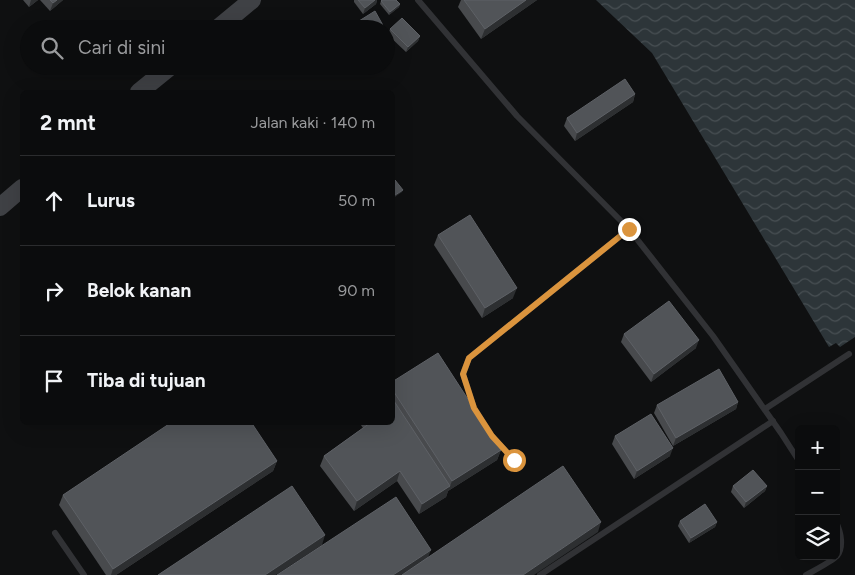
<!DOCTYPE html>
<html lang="id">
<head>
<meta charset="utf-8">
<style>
  body { margin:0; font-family:Figtree,sans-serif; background:#191a1b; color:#f1f3f6 }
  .controls { position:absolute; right:15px; bottom:15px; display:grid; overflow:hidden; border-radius:8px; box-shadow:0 5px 20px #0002 }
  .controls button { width:45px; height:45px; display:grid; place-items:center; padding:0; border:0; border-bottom:1px solid #2b2c2e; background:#0b0c0d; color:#f1f3f6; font:25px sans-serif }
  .stop { position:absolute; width:15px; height:15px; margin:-11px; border:4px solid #db943d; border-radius:50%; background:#fff }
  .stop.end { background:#db943d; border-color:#fff; box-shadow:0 1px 5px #0008 }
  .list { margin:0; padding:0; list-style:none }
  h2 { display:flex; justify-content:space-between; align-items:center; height:65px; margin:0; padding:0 20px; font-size:21px }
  h2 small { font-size:16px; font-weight:400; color:#9a9b9d }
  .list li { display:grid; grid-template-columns:32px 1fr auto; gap:15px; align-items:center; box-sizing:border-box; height:90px; padding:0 20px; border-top:1px solid #2b2c2e }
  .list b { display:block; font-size:19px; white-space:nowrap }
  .list em { font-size:16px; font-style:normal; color:#9a9b9d }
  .icon { flex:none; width:28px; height:28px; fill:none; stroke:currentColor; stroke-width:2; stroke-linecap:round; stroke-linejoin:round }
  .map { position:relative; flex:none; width:855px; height:575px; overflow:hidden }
  .search { position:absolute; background:#0b0c0d; box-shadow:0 5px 20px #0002; left:20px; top:20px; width:375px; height:55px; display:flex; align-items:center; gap:12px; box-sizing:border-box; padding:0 18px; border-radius:28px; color:#9a9b9d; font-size:19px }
  .panel { position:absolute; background:#0b0c0d; box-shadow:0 5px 20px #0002; left:20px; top:90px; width:375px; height:335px; border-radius:8px }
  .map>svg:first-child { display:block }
</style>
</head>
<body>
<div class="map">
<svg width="855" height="575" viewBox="0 0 855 575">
  <defs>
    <pattern id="water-waves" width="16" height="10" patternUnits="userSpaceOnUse" patternTransform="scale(1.25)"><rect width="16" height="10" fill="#2d3539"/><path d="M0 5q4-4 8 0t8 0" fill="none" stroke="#484f53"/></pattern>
  </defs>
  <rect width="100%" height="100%" fill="#0f1011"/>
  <path fill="url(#water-waves)" d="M596 0H855V337L840 347 836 343 829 347 652 53Z"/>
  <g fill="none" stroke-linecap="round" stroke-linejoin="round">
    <g stroke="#313235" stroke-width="6">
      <path d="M418 0 517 116 629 229 713 336 781 433 799 461"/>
      <path d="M765 409 849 354"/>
      <path d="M514 460 492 436 474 408 463 374 469 358 629 229"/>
      <path d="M55 533 84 575"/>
      <path d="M540 575 773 421"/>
      <path d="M806 575C813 571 831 562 837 556 844 547 841 532 836 522"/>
    </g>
    <g stroke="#3f4145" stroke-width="18">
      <path d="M217 29 252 0"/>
      <path d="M139 92 171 66"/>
      <path d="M0 207 22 188"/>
    </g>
  </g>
  <g fill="#484a4d">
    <path d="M23 0H38L29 7Z"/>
    <path d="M40 0H63L50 11Z"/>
    <path d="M354 0H377L376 4 363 14 354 2Z"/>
    <path d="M461 0H537L481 39 458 7Z"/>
    <path d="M381 1 400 4 399 7 389 15 380 4Z"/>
    <path d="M359 21 385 29H359L357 26Z"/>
    <path d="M390 29 420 36 418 41 406 52 388 35Z"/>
    <path d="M635 94 633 102 575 141 564 126 567 118Z"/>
    <path d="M438 235 513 298 482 318 434 245Z"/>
    <path d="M624 334 696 348 651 382 621 342Z"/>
    <path d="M392 382 501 450 497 460 448 491 446 497 419 514 397 481 354 511 320 466 324 456 363 428 359 422H392Z"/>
    <path d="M738 402 736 409 673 446 654 413 657 405Z"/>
    <path d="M615 436 670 456 634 479 612 444Z"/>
    <path d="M277 461 273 471 116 575H106L59 505 63 495Z"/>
    <path d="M733 486H767L765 491 744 508 731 492Z"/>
    <path d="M680 521 717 522 715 527 689 543 678 526Z"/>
  </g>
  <g fill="#2d2f31">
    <path d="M31 0H38L29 7Z"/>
    <path d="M57 0H63L50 11 53 3Z"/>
    <path d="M375 0H377L376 4 363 14 365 8Z"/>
    <path d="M526 0H537L481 39 485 29Z"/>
    <path d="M400 4 399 7 389 15 390 12Z"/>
    <path d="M420 36 418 41 406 52 408 47Z"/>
    <path d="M635 94 633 102 575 141 577 133Z"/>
    <path d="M403 190 402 192 392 199V197Z"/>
    <path d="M517 288 513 298 482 318 485 308Z"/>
    <path d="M699 340 696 348 651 382 654 374Z"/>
    <path d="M738 402 736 409 673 446 676 438Z"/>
    <path d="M673 448 670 456 634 479 637 471Z"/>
    <path d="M501 450 497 460 448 491 452 481Z"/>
    <path d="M277 461 273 471 116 575H111L113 569Z"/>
    <path d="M400 471 397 481 354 511 357 501Z"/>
    <path d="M450 486 446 497 419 514 422 504Z"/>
    <path d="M767 486 765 491 744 508 746 502Z"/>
    <path d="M601 522 598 532 534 575H523Z"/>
    <path d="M717 522 715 527 689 543 691 538Z"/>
    <path d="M325 535 322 545 276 575H265Z"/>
    <path d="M431 550 427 560 404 575H393Z"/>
  </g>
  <g fill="#515458" stroke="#5e6166">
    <path d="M50 0H57L53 3Z"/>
    <path d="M358 0H375L365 8Z"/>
    <path d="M382 0H396L400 4 390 12 381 1Z"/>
    <path d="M464 0H526L485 29Z"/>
    <path d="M375 11 385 29H364L359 21Z"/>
    <path d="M402 18 420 36 408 47 390 29Z"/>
    <path d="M625 79 635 94 577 133 567 118Z"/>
    <path d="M395 180 403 190 392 197V182Z"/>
    <path d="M470 215 517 288 485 308 438 235Z"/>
    <path d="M669 301 699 340 654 374 624 334Z"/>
    <path d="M438 353 501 450 452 481 392 389V382Z"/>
    <path d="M719 369 738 402 676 438 657 405Z"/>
    <path d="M392 398 450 486 422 504 400 471 357 501 324 456 370 423 369 422H392Z"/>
    <path d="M651 414 673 448 637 471 615 436Z"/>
    <path d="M172 422H251L277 461 113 569 63 495Z"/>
    <path d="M563 466 601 522 523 575H402Z"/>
    <path d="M753 470 767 486 746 502 733 486Z"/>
    <path d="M292 486 325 535 265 575H158Z"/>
    <path d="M396 497 431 550 393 575H277Z"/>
    <path d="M705 504 717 522 691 538 680 521Z"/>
  </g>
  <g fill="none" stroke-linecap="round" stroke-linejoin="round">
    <path stroke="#db943d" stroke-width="6" d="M514 460 492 436 474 408 463 374 469 358 629 229"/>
  </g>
</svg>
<div class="controls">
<button>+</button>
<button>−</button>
<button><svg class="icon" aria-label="layers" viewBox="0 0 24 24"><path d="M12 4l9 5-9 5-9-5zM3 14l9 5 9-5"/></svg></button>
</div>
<div class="stop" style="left:514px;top:460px"></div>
<div class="stop end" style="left:629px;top:229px"></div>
<div class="search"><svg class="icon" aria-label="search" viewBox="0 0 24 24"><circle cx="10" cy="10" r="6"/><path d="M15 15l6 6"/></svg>Cari di sini</div>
<section class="panel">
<h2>2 mnt<small>Jalan kaki · 140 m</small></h2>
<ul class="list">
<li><svg class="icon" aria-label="ahead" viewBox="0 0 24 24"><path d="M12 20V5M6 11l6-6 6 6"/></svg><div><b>Lurus</b></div><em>50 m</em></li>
<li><svg class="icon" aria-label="right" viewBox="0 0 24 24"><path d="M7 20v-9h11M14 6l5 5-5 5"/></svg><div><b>Belok kanan</b></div><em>90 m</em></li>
<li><svg class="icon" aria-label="arrive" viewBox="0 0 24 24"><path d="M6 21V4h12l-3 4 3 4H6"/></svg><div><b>Tiba di tujuan</b></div></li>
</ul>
</section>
</div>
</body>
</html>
